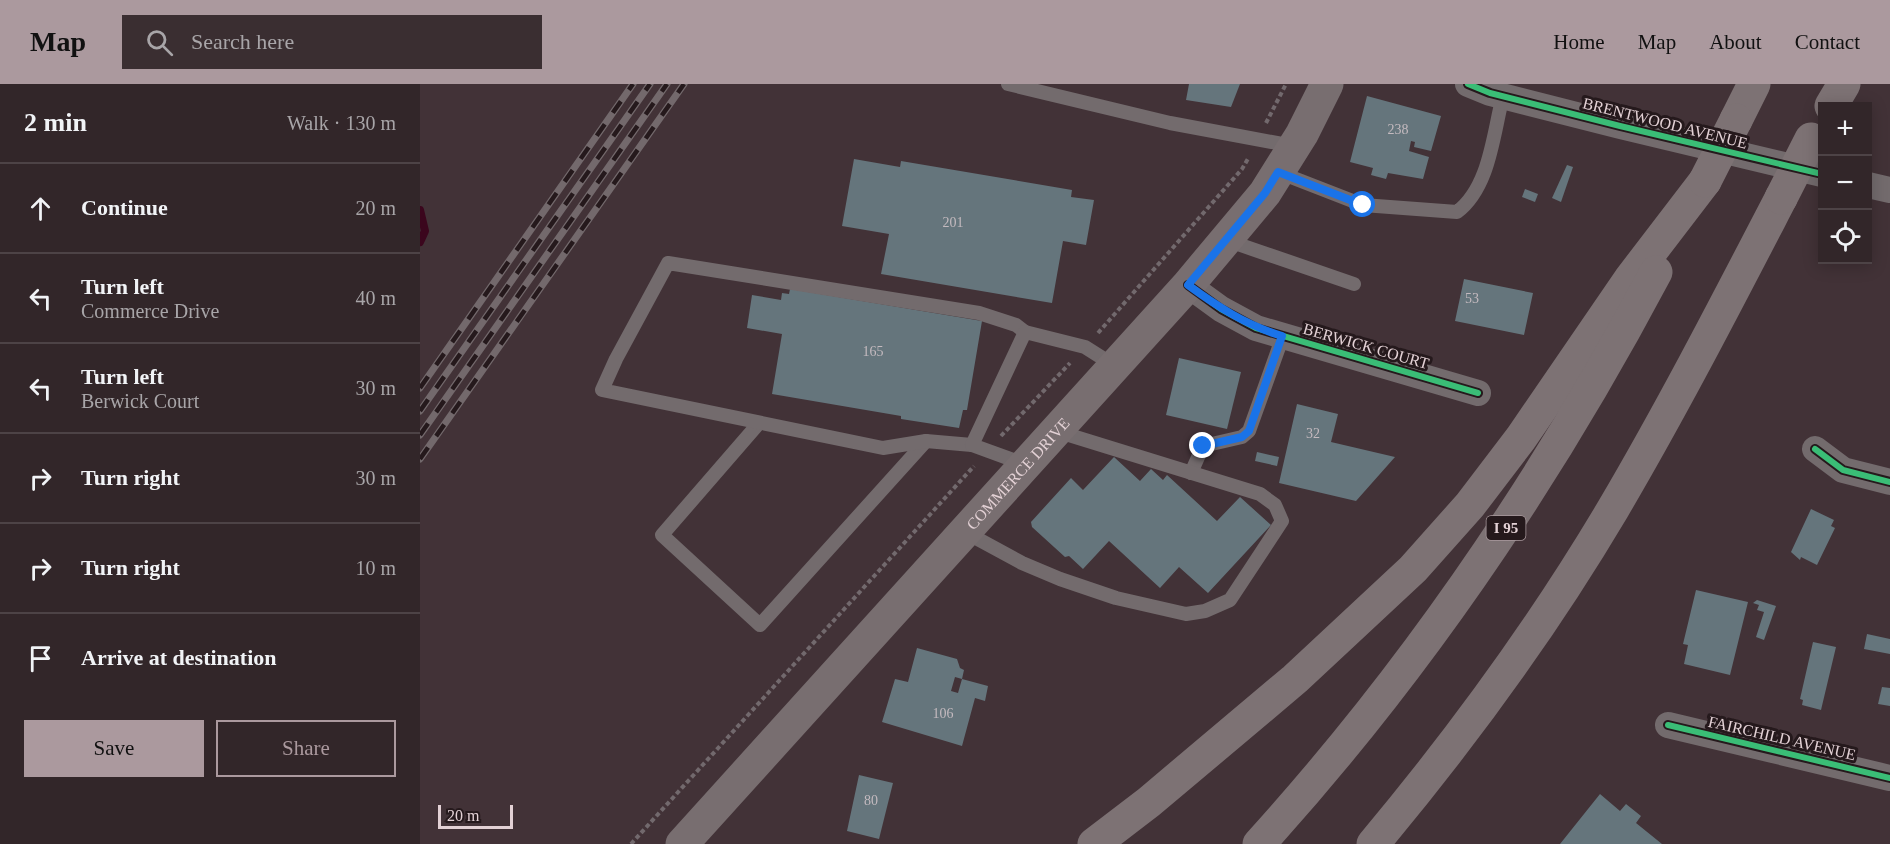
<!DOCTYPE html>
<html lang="en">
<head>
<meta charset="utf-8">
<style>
  body { margin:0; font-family:Georgia,serif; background:#3a2e31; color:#f1f3f6 }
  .controls { position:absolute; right:18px; top:18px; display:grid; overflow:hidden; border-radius:0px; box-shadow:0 3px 15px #0003 }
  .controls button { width:54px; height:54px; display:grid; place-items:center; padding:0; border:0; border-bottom:2px solid #4d4346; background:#322629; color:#f1f3f6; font:30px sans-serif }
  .scale { position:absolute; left:18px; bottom:15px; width:75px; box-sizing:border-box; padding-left:6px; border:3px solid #e3d1d5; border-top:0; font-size:16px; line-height:21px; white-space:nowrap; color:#e3d1d5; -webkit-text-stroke:4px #25191c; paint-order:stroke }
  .stop { position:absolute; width:18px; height:18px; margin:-14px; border:4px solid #1a73e8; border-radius:50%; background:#fff }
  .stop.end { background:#1a73e8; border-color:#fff; box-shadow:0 2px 6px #0008 }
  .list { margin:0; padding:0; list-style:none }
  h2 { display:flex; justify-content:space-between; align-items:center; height:78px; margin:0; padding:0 24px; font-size:26px }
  h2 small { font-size:20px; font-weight:400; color:#a8a5a8 }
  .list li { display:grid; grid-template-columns:39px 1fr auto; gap:18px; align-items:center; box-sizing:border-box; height:90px; padding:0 24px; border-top:2px solid #4d4346 }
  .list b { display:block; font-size:22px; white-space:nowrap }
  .list p { margin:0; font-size:20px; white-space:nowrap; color:#a8a5a8 }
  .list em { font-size:20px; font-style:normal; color:#a8a5a8 }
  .actions { display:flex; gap:12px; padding:18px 24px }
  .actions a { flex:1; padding:14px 0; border:2px solid #ab999e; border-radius:0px; text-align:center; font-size:21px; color:#ab999e }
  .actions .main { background:#ab999e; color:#111 }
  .icon { flex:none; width:33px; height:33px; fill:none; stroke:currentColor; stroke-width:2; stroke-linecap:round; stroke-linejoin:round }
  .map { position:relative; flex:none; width:1470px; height:760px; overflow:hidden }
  header { display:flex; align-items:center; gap:36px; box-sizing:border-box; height:84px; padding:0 30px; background:#ab999e; color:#111 }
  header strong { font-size:28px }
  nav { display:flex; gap:33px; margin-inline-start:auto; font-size:21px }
  .search { width:420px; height:54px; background:#3a2e31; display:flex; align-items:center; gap:15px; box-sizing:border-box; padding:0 21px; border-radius:0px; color:#a8a5a8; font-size:22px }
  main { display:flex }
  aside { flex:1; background:#322629 }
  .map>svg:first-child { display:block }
</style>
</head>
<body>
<header>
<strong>Map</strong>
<div class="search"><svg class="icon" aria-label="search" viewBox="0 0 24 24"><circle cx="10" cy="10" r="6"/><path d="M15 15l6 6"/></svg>Search here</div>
<nav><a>Home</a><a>Map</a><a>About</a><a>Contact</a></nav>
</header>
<main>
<aside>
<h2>2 min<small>Walk · 130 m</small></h2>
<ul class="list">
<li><svg class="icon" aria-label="ahead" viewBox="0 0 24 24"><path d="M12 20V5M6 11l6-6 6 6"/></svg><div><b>Continue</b></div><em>20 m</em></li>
<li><svg class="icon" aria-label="left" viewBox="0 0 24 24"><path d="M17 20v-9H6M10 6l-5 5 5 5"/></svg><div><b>Turn left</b><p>Commerce Drive</p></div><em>40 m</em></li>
<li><svg class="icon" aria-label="left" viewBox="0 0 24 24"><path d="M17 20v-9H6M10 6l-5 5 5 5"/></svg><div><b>Turn left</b><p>Berwick Court</p></div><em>30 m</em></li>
<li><svg class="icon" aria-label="right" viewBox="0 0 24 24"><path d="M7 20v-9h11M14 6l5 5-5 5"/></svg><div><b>Turn right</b></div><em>30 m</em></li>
<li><svg class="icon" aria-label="right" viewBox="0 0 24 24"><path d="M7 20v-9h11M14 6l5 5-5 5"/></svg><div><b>Turn right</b></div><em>10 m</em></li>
<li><svg class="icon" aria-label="arrive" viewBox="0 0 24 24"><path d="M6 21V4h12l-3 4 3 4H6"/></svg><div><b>Arrive at destination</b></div></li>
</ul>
<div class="actions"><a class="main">Save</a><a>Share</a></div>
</aside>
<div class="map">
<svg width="1470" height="760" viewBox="0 0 1470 760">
  <rect width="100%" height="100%" fill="#423237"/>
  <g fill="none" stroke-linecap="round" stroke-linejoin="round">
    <path stroke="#3b061d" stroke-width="8" d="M0 126 5 147 0 158"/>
  </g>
  <g fill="#65757c" fill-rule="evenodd">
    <path d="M769 0H820L811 23 766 16Z"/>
    <path d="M947 12 1021 32 1011 67 994 63 995 58 991 57 989 67 1009 73 1003 95 968 89 966 95 951 91 953 84 930 78Z"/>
    <path d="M434 75 480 83 481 77 652 106 651 113 674 116 666 161 643 157 632 219 461 190 469 150 422 142Z"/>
    <path d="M1147 81 1153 83 1141 118 1132 114Z"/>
    <path d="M1105 105 1118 110 1115 118 1102 113Z"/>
    <path d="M1044 195 1113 209 1104 251 1035 237Z"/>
    <path d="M370 205 562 237 547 326H543L539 344 481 335V332L352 310 362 250 327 244 332 211 361 216 362 209 369 210Z"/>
    <path d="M759 274 821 288 807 345 746 331Z"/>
    <path d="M877 320 918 330 911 358 975 373 936 417 859 399Z"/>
    <path d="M837 368 859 373 857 382 835 377Z"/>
    <path d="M694 373 720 397 731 385 743 396 747 391 797 437 820 413 851 441 788 509 759 483 740 504 689 457 663 485 649 472 645 473 612 443 611 438 651 394 663 406Z"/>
    <path d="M1391 425 1414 436 1411 442 1415 444 1397 481 1381 473 1380 476 1371 468Z"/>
    <path d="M1276 506 1328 518 1310 591 1264 580 1268 561 1263 560Z"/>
    <path d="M1337 516 1356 522 1344 556 1336 553 1344 528 1337 526 1339 521 1333 519Z"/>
    <path d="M1447 550 1470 555V570L1444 565Z"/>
    <path d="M1393 558 1416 563 1401 626 1382 621 1383 616 1380 615Z"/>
    <path d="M497 564 537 575 540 584 544 586 542 595 568 602 565 617 555 614 542 662 462 638 475 595 488 598ZM535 593 542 595 538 609 531 607Z"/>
    <path d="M1462 603 1470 604V622L1458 620Z"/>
    <path d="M439 691 473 699 459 755 427 747Z"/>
    <path d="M1180 710 1200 727 1206 720 1221 732 1216 739 1242 760H1140Z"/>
  </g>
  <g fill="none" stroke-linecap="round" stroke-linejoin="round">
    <g stroke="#72696d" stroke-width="4" stroke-dasharray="4.5 3" stroke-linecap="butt">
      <path d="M846 39 866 0"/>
      <path d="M678 249 822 85 829 73"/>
      <path d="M581 352 650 279"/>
      <path d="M211 760 554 382"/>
    </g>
    <g stroke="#736b6d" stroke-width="14">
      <path d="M588 0 750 39 873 62"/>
      <path d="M858 88 943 121 1037 128C1070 103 1073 50 1083 12"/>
      <path d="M806 156 934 200"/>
      <path d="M339 339 242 451 340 541 506 357"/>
      <path d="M552 361 506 357 463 364 182 306 196 275 248 179 559 229 596 241 605 248"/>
      <path d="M604 380 552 361 605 248 665 263 695 282"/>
      <path d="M771 389 783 362 822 353 829 347 863 252"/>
      <path d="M545 448 602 479 640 495 696 514 766 530 785 527 810 516 862 437 855 421 840 410 636 347"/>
    </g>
    <g stroke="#736b6d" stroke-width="26">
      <path d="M1048 0 1070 9 1200 42 1402 90"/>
      <path d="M1448 101 1470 106"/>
      <path d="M768 201 801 225 836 244 1058 309"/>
      <path d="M1395 365 1423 386 1470 398"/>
      <path d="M1248 641 1470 694"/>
    </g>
    <path stroke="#786e70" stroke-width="33" id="s1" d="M262 760 768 201 845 109 882 50 907 0"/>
    <g stroke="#7d7274" stroke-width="33">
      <path d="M1411 22 1424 0"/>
      <path d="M1316 36 1334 0"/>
      <path d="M674 760 729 718 875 595 993 485 1050 421 1101 354 1210 195 1285 97"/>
      <path d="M839 760C996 587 1127 394 1236 188"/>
      <path d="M953 760C1041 655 1123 543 1193 425 1253 323 1307 218 1361 114"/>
    </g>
    <defs>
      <g id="rail">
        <path d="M0 304 213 0"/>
        <path d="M0 327 230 0"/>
        <path d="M0 351 247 0"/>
        <path d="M0 375 264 0"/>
      </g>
    </defs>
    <use href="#rail" stroke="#73696c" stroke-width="7"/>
    <use href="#rail" stroke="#25191c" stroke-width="4.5" stroke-dasharray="14" stroke-linecap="butt"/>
    <g stroke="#7d7274" stroke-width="33">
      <path d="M1285 97 1316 36"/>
      <path d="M1361 114 1391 55"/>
    </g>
    <defs>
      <g id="cycleway">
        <path d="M1048 0 1070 9 1200 42 1402 90"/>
        <path d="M768 201 801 225 836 244 1058 309"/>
        <path d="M1395 365 1423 386 1470 398"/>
        <path d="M1248 641 1470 694"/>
      </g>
    </defs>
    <use href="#cycleway" stroke="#25191c" stroke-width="10"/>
    <use href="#cycleway" stroke="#3abd76" stroke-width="6"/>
  </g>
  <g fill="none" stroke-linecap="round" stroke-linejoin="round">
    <path stroke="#1a73e8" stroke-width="8" d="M783 362 822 353 829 347 862 252C826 241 798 223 768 201L845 109 858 88 943 121"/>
  </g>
  <g text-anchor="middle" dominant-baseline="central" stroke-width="6" stroke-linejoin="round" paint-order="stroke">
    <g font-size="14" fill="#c4babf">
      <text x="978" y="45">238</text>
      <text x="533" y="138">201</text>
      <text x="1052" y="214">53</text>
      <text x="453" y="267">165</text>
      <text x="893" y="349">32</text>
      <text x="523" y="629">106</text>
      <text x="451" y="716">80</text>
    </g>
    <rect fill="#25191c" stroke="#aa9a9e" stroke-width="1.5" x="1066.5" y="432" width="39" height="24" rx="4.5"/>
    <g font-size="15" font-weight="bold" fill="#e3d1d5">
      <text x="1086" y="444">I 95</text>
    </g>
    <g font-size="16" fill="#e3d1d5" stroke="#25191c">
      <text transform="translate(1245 39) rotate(14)">BRENTWOOD AVENUE</text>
      <text transform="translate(946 262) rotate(16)">BERWICK COURT</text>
      <text stroke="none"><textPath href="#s1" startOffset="500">COMMERCE DRIVE</textPath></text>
      <text transform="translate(1362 654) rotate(13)">FAIRCHILD AVENUE</text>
    </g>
  </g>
</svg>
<div class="controls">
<button>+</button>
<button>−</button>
<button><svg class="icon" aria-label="locate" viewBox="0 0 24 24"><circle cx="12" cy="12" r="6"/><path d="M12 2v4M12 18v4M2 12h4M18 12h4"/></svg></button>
</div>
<div class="scale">20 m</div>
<div class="stop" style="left:943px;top:121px"></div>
<div class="stop end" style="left:783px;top:362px"></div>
</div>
</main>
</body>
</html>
